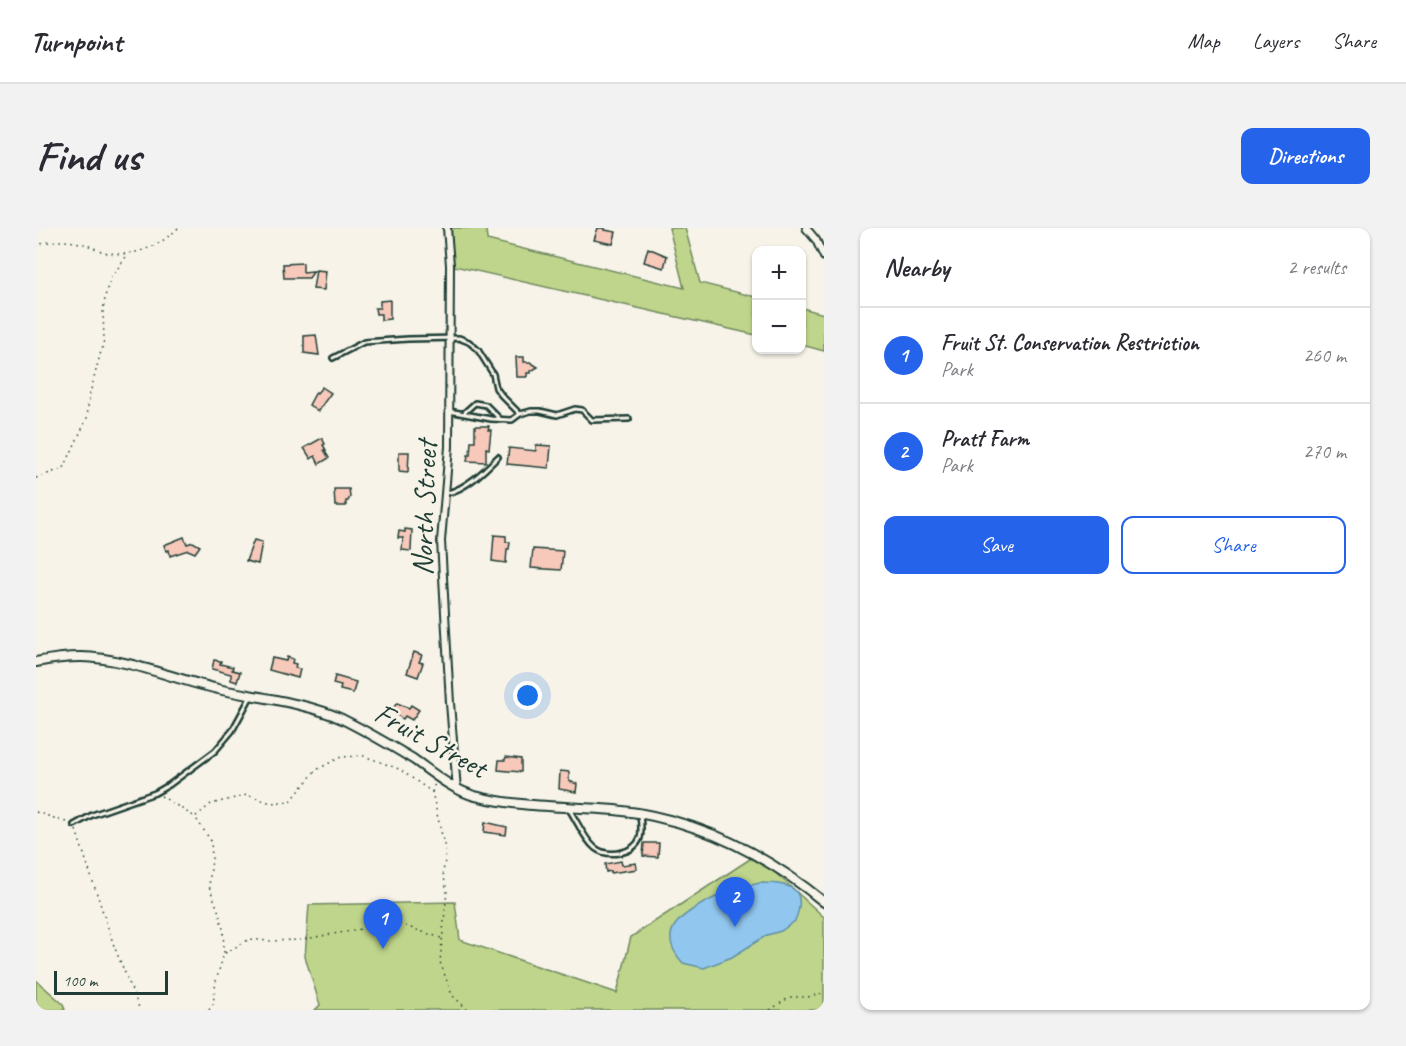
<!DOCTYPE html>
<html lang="en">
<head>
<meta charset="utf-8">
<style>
  body { margin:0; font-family:Caveat,sans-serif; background:#f2f2f3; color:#2b2b33 }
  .controls { position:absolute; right:18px; top:18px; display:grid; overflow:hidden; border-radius:12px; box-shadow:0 2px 4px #0004 }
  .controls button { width:54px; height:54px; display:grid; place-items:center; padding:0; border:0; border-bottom:2px solid #e1e1e2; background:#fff; color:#2b2b33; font:30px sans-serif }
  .scale { position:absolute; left:18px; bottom:15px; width:114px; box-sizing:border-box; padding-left:6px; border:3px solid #1f3d34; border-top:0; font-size:16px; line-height:21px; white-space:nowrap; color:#1f3d34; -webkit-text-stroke:4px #f7f3e8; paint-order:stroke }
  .you { position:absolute; left:492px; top:468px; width:21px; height:21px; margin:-15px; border:4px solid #fff; border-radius:50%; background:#1a73e8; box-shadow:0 0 0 9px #1a73e833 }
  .badge { display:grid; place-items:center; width:39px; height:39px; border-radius:50%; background:#2563eb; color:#fff; font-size:20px; font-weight:700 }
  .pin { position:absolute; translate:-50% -50px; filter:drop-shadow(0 2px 3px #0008) }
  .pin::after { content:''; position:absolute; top:32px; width:21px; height:18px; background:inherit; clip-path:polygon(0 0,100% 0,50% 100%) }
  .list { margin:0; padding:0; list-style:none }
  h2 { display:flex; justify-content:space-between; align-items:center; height:78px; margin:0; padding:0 24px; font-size:26px }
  h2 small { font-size:20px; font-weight:400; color:#7c7c81 }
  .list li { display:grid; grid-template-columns:39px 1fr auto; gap:18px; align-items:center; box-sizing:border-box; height:96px; padding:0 24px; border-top:2px solid #e1e1e2 }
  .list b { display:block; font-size:22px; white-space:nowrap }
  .list p { margin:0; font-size:20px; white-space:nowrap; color:#7c7c81 }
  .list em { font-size:20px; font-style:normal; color:#7c7c81 }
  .actions { display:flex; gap:12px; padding:18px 24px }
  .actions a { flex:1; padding:14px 0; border:2px solid #2563eb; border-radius:12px; text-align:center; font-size:21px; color:#2563eb }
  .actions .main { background:#2563eb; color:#fff }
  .map { position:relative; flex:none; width:788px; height:782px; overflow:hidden; border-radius:12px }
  header { display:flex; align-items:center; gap:36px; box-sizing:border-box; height:84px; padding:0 30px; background:#fff; border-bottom:2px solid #e1e1e2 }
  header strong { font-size:28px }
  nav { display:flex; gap:33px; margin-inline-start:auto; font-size:21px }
  .intro { display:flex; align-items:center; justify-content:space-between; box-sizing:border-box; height:144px; padding:0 36px }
  h1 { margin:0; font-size:42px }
  .button { padding:15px 27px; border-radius:12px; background:#2563eb; color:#fff; font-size:21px; font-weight:700 }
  main { display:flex; gap:36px; padding:0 36px }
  aside { flex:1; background:#fff; border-radius:12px; box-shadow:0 2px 4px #0004 }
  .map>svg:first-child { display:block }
</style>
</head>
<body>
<header>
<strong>Turnpoint</strong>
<nav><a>Map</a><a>Layers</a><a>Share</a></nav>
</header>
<div class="intro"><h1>Find us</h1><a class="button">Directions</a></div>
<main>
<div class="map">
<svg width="788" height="782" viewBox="0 0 788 782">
  <rect width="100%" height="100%" fill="#f7f3e8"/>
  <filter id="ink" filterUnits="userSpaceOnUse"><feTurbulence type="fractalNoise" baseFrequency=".0167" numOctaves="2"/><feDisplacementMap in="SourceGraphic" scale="12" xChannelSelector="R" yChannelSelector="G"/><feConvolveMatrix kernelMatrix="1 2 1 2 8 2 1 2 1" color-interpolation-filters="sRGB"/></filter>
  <g filter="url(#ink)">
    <g fill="#bfd58b" stroke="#6f8960" stroke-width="1.5">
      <path d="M413 0H450L451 12 648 60 633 0H649L664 55 720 69V107L414 37Z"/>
      <path d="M766 80 788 86V123L766 117Z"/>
      <path d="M720 627 788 689V782H279L284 777 269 729 273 677 419 674 424 712 581 765 595 709Z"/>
      <path d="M0 752 27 776 29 782H0Z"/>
    </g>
    <path fill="#91c7ef" stroke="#6390a4" stroke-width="1.5" d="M724 655C752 655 773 658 759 693L745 703 731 707 696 729 668 740 647 735C619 705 644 687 672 673 681 669 691 662 701 659 708 658 717 657 724 655Z"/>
    <g fill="#f7c9bb" stroke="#1f3d34" stroke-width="1.5">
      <path d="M562 0H569V2L580 4 577 16 558 12Z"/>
      <path d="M612 20 631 28 628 40 608 34Z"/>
      <path d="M267 35V44L278 43 273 50H248L247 36Z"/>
      <path d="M280 42 290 43 288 62 277 61Z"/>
      <path d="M354 72V91L345 92V86H340L339 80H344V73Z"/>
      <path d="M280 107 283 127 268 125V108Z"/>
      <path d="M480 129H488V134H494L502 139 495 143V145H491V149H481Z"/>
      <path d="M286 159 295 165 282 183 273 177 280 164 281 165Z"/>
      <path d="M439 198H453L452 202H455L453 221 450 220V234L431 233 432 227H434L435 213H439Z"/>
      <path d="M286 210 289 216 287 217 290 222H288L293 230 283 236 279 228 275 231 268 220Z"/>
      <path d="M500 217 515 218 513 240 471 236 473 220 500 223Z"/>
      <path d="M363 224H373L372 244 363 243Z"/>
      <path d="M298 261H313L314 269 312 273H310V278H299Z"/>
      <path d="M369 301 376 302 375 323 366 322 367 310H362L363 303 369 304Z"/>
      <path d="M458 307 470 308V314H474L473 321H471L470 335 456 333Z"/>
      <path d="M148 309 151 316 157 314 164 318 159 325 152 322 134 328 133 322 130 323 128 317Z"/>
      <path d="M218 312 226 314 222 336 210 333Z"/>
      <path d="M497 321 527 323 525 342 495 340Z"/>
      <path d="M378 424 386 427 383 434 387 435 382 449 371 445Z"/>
      <path d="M251 429 257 431 256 435 260 436 259 440 264 441 262 450 233 442 236 430 250 433Z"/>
      <path d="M178 432 185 433 184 436 197 439 196 442 204 444 201 454 195 452V446L176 441Z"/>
      <path d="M299 448 320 454 317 465 304 462 305 458 297 456Z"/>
      <path d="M361 475 373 480 375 477 383 482 376 492 369 488 367 491 355 483Z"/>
      <path d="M470 529 485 531V544L462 542 463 532H469Z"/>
      <path d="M524 543 533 544V553L541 556 540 564 523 561Z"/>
      <path d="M449 594 471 599 470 607 448 604Z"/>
      <path d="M608 615H623L622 629 607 628Z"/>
      <path d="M585 633 586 637 600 635 601 641 575 645V643L570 644 569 636Z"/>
    </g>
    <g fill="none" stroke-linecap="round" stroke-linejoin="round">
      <defs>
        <g id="service">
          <path d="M297 130 328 114 372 111 423 110 433 114 442 122 457 146 460 160 466 168 484 186 495 183H504L521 187 539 181 546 182 556 192 593 191"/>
          <path d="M413 183 455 191 476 192 484 186"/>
          <path d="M429 184 439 175 450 177 464 191"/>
          <path d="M411 265C430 261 448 243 462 229"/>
          <path d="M533 581C541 593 548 611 559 620 572 630 598 626 604 610 606 603 605 595 604 587"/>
          <path d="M38 597 56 587 119 565 133 557 179 523 196 503 215 468"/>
        </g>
        <g id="minor">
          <path d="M411 0 414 37 413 219 405 313 414 475 421 562"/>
          <path d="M770 0 780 12 788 29"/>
        </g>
        <path id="tertiary" d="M0 434C15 431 30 429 45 429 91 430 137 451 182 461 223 470 268 474 306 491 330 503 354 517 377 531 397 545 415 561 439 568 485 580 533 578 579 582 659 590 727 624 788 674"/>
      </defs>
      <use href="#service" stroke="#1f3d34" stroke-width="8"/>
      <use href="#minor" stroke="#1f3d34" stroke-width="10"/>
      <use href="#tertiary" stroke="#1f3d34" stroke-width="12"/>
      <g stroke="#1f3d34" stroke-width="1.5" stroke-dasharray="1.5 4.5" stroke-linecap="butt">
        <path d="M0 18C14 11 36 12 51 17 58 20 66 24 73 25 99 29 124 18 142 0"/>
        <path d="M0 250 28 240 51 190 53 169 68 112 67 83 70 64 75 50 92 26"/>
        <path d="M396 564 399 555"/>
        <path d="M125 568 159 589"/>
        <path d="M0 584 33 595"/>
        <path d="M40 602 78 718 104 782"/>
        <path d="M189 725 214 711 232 713 263 712 360 695 405 710"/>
        <path d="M173 782 177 776 180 753 188 725 187 701 182 682 173 658 176 631 175 613 159 589 175 576 211 567 235 575 255 573 280 542 305 529 328 528 363 541 396 564 410 625 407 645 411 663 404 734 416 767 432 782"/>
        <path d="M734 782 754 769H772L788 765"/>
      </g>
      <use href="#service" stroke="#f7f3e8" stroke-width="3"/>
      <use href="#minor" stroke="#f7f3e8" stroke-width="6"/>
      <use href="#tertiary" stroke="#f7f3e8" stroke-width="8"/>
    </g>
  </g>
  <g text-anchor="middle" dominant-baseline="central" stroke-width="5" stroke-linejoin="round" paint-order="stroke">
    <g font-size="30" fill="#1f3d34" stroke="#f7f3e8">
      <text transform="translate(388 280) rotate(-88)">North Street</text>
      <text transform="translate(395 512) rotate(29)">Fruit Street</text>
    </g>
  </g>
</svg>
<div class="controls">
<button>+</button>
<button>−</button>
</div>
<div class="scale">100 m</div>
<div class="you"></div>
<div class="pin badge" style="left:347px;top:721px">1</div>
<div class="pin badge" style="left:699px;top:699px">2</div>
</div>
<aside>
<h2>Nearby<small>2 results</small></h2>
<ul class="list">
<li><span class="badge">1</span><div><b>Fruit St. Conservation Restriction</b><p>Park</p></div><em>260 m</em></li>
<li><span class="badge">2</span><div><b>Pratt Farm</b><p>Park</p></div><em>270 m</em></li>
</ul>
<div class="actions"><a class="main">Save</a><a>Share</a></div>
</aside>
</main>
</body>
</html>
